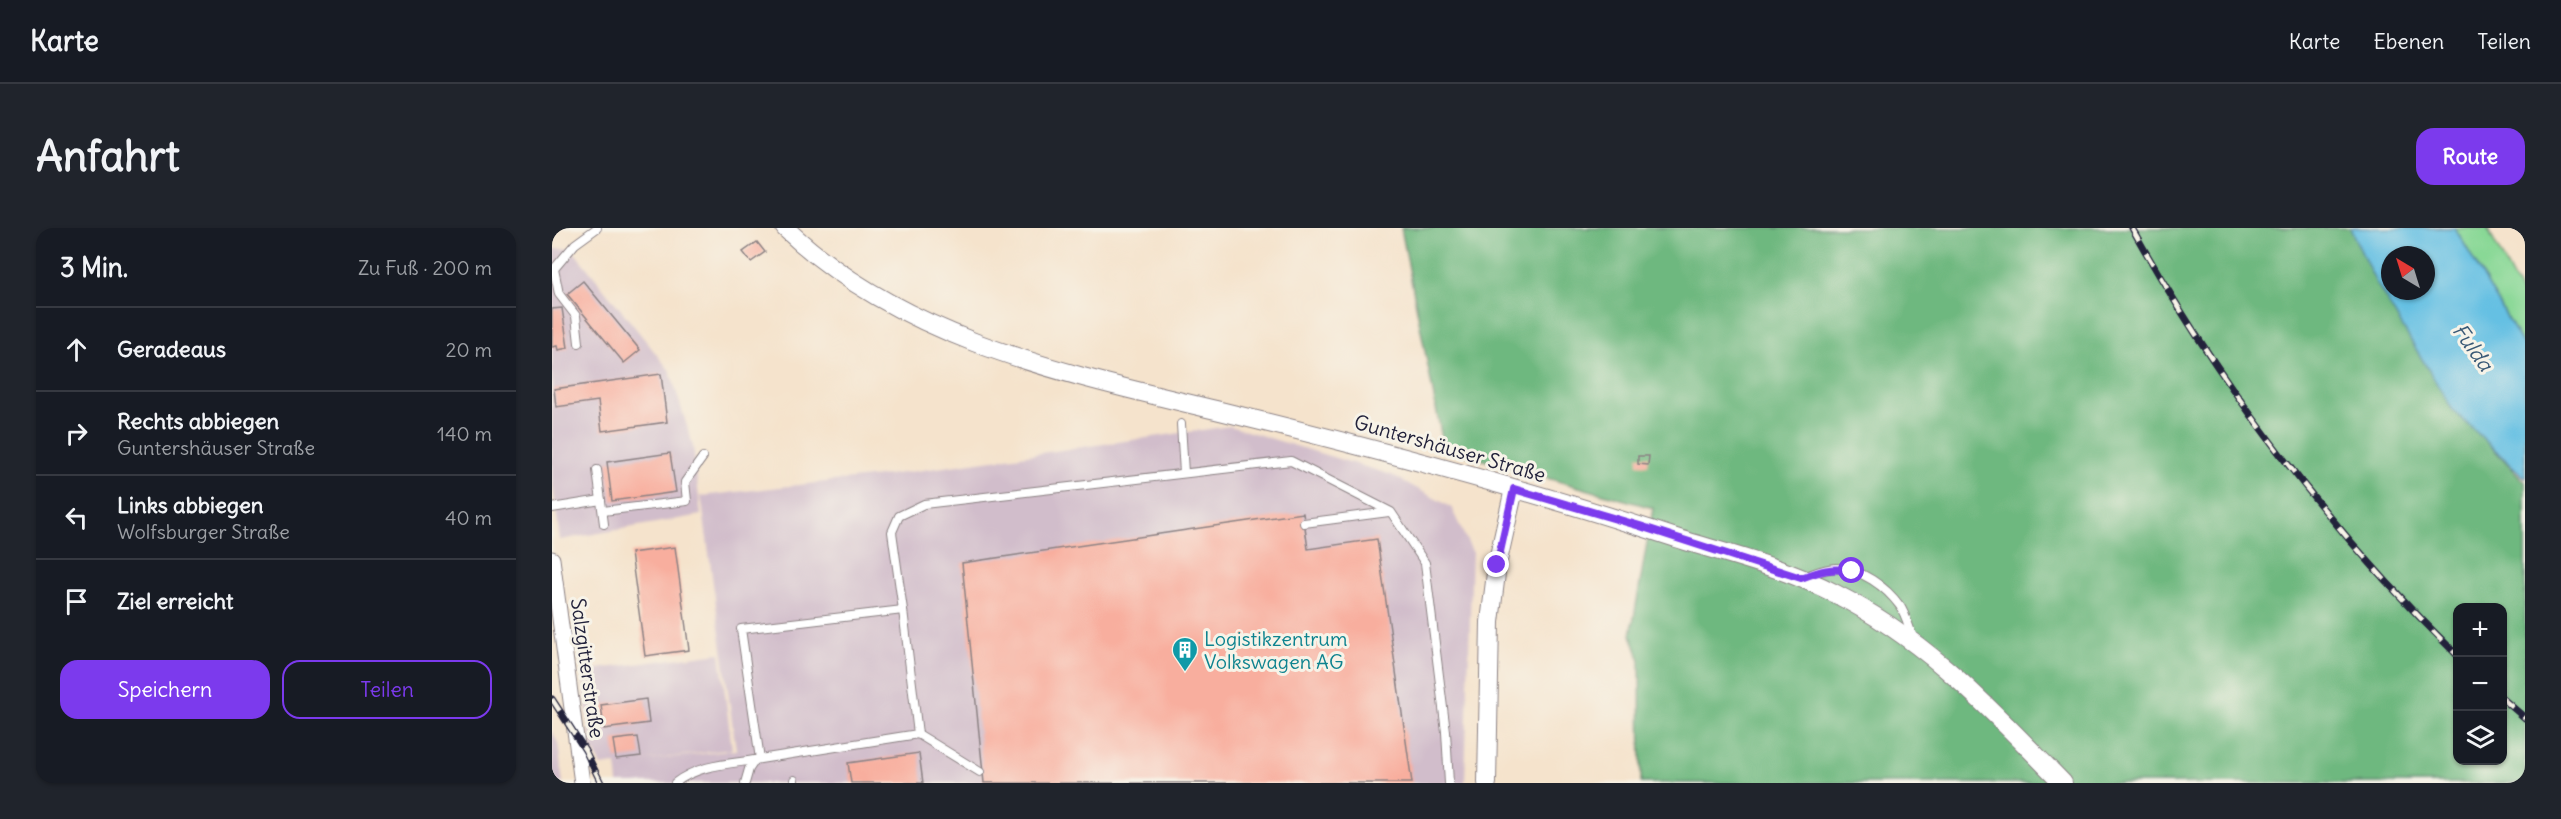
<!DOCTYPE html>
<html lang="de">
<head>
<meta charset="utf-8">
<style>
  body { margin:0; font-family:Delius,sans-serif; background:#20242c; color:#f1f3f6 }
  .controls { position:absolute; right:18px; bottom:18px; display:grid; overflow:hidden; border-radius:12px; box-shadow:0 2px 4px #0004 }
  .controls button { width:54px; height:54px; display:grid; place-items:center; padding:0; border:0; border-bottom:2px solid #363941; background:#171b24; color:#f1f3f6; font:30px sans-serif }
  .compass { position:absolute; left:1829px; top:18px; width:54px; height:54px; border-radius:50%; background:#171b24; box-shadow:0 2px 4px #0004; rotate:322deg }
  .stop { position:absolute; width:18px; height:18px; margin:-14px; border:4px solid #7c3aed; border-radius:50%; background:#fff }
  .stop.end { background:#7c3aed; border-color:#fff; box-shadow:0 2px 6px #0008 }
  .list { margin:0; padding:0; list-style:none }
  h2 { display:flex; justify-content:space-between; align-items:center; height:78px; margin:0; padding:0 24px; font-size:26px }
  h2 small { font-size:20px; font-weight:400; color:#9ea1a6 }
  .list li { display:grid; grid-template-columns:39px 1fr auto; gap:18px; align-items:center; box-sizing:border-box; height:84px; padding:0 24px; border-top:2px solid #363941 }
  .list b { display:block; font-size:22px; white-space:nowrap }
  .list p { margin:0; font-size:20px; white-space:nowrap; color:#9ea1a6 }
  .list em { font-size:20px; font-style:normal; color:#9ea1a6 }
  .actions { display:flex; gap:12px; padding:18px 24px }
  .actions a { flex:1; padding:14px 0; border:2px solid #7c3aed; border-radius:18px; text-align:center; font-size:21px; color:#7c3aed }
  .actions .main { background:#7c3aed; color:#fff }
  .icon { flex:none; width:33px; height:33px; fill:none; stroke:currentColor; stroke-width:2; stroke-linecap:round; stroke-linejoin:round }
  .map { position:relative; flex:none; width:1973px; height:555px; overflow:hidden; border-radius:18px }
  header { display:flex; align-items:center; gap:36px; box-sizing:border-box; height:84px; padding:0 30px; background:#171b24; border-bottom:2px solid #363941 }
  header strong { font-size:28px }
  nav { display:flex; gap:33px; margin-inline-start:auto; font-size:21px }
  .intro { display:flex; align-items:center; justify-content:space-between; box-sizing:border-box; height:144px; padding:0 36px }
  h1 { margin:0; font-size:42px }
  .button { padding:15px 27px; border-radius:18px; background:#7c3aed; color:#fff; font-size:21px; font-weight:700 }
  main { display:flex; gap:36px; padding:0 36px }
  aside { flex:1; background:#171b24; border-radius:18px; box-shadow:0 2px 4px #0004 }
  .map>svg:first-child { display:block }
</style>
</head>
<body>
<header>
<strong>Karte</strong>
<nav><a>Karte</a><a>Ebenen</a><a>Teilen</a></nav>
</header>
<div class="intro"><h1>Anfahrt</h1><a class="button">Route</a></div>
<main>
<aside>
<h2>3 Min.<small>Zu Fuß · 200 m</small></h2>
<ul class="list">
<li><svg class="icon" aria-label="ahead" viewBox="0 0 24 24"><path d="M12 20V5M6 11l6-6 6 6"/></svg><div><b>Geradeaus</b></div><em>20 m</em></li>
<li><svg class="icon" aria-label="right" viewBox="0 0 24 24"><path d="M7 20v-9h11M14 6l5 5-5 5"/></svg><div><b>Rechts abbiegen</b><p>Guntershäuser Straße</p></div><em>140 m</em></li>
<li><svg class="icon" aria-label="left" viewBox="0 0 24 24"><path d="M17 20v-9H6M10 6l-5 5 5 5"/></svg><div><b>Links abbiegen</b><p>Wolfsburger Straße</p></div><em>40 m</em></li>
<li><svg class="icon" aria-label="arrive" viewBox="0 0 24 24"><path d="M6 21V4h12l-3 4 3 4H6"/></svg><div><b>Ziel erreicht</b></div></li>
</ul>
<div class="actions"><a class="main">Speichern</a><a>Teilen</a></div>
</aside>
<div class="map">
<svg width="1973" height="555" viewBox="0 0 1973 555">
  <rect width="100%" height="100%" fill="#f7f3e8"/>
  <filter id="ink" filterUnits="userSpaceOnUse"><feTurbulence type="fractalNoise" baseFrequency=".0167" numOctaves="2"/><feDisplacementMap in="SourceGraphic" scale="12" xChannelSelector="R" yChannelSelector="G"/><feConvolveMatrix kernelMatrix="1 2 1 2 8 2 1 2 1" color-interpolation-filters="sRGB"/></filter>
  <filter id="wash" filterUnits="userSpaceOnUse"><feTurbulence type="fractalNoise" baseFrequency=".008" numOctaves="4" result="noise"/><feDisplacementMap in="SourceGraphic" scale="24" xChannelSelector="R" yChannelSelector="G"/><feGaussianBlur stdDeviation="1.35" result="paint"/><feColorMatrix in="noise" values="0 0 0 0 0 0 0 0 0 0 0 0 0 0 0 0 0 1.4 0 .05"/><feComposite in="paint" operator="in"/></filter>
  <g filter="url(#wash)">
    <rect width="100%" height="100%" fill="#f5e3cc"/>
    <g fill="#d1bdcb">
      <path d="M19 20 118 143 141 218 149 287 8 312 0 251V21Z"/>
      <path d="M678 198 840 247 899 279 920 324 913 555H66L64 536 49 538 39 517 30 443 168 425 180 521 81 534 184 522 149 268 336 247Z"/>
      <path d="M0 503 6 515 11 555H0Z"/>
    </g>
    <path fill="#89d896" stroke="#567d68" stroke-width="1.5" d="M1903 0H1935L1973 73V120Z"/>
    <path fill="#6eb87f" stroke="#486d5d" stroke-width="1.5" fill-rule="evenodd" d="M849 0H1802L1923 201 1973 254V555H1089L1088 432 1079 407 1101 280 892 221ZM1906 380H1950V532H1906Z"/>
    <path fill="#65c0e3" stroke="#44718f" stroke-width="1.5" fill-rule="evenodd" d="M1798 0H1903L1973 120V250L1900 181 1823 53ZM1838 27H1874V63H1838Z"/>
    <g id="blocks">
      <g fill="#f8ae9e">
        <path d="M205 14 213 24 199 34 191 24Z"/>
        <path d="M31 53 88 122 72 135 15 66Z"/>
        <path d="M10 80 16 120 6 122 5 118 0 119V81Z"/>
        <path d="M109 146 115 194 50 203 46 173 4 179 2 161Z"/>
        <path d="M118 225 124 264 60 273 55 234Z"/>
        <path d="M1086 228H1097L1096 237 1086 236Z"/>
        <path d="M751 285 756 321 825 311 860 555H432L410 335Z"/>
        <path d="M123 319 137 422 93 428 79 325Z"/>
        <path d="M94 471 97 495 52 501 49 477Z"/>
        <path d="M86 509 89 528 64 531 61 512Z"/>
        <path d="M367 525 371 555H299L296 535Z"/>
      </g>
    </g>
  </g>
  <g filter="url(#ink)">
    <use href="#blocks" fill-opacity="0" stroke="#8c8284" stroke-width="1.5"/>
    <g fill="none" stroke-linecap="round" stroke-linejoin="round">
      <defs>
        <g id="service">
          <path d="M27 115 24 88 7 66 2 41 23 16 45 0"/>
          <path d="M629 196 632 245"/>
          <path d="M45 242 52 296"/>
          <path d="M0 280 49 272"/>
          <path d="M51 283 135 273 133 254 151 229"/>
          <path d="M752 295 837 284"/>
          <path d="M1252 349C1263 345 1273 340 1284 340 1309 340 1334 359 1348 378 1354 387 1357 400 1361 409"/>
          <path d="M351 382 340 304 347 288 372 276 739 233 839 284 873 335 894 504 897 555"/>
          <path d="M366 506 428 544"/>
          <path d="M203 532 208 531 366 506 351 382 189 401 208 531"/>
          <path d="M242 552V555"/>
          <path d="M123 555C146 537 175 536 203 532L197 541 193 555"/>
        </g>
        <path id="minor" d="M0 331 30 555"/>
        <g id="tertiary">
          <path d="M233 0C350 112 515 146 668 183 820 220 972 260 1121 309 1174 326 1232 339 1282 365 1377 413 1438 481 1511 555"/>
          <path d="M935 555 938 394 945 337 962 261"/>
        </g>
      </defs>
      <use href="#service" stroke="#8c8284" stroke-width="10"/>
      <use href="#minor" stroke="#8c8284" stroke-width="17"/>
      <use href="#tertiary" stroke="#8c8284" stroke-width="20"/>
      <use href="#service" stroke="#fff" stroke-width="8"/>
      <use href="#minor" stroke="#fff" stroke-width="15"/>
      <use href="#tertiary" stroke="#fff" stroke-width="18"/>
      <defs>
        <g id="rail">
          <path d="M1580 0C1668 158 1777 301 1906 428"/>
          <path d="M1950 470 1973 490"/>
          <path d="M0 471 33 522 49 555"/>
        </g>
      </defs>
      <use href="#rail" stroke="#22223b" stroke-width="7"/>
      <use href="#rail" stroke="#f7f3e8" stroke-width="4.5" stroke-dasharray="14" stroke-linecap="butt"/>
    </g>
  </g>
  <g fill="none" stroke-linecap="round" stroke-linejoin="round" filter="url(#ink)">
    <path stroke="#7c3aed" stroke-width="8" d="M945 337 962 261 1088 298 1249 350C1268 343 1280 339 1300 343"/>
  </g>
  <defs>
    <symbol id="building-pin" viewBox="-11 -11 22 30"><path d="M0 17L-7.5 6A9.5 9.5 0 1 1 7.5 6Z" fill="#0f9aa8" stroke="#f7f3e8"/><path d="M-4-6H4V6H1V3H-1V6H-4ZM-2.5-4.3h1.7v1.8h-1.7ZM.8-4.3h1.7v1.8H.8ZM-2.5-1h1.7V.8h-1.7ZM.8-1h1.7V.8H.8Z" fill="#fff"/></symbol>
  </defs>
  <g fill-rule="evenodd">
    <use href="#building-pin" x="618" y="407" width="30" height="40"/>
  </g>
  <g text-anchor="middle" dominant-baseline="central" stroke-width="6" stroke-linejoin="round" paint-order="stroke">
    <g font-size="20" fill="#22223b" stroke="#f7f3e8">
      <text transform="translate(898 220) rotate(16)">Guntershäuser Straße</text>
      <text transform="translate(36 440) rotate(82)">Salzgitterstraße</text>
    </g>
    <g font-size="20" fill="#0d838f" stroke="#f7f3e8" text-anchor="start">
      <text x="652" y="410">Logistikzentrum<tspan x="652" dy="23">Volkswagen AG</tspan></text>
    </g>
    <g font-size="21" font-style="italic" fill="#395976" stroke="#f7f3e8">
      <text transform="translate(1921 119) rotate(54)">Fulda</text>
    </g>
  </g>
</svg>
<div class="controls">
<button>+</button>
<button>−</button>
<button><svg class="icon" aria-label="layers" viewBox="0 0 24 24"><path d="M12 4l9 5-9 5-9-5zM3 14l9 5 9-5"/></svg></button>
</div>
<svg class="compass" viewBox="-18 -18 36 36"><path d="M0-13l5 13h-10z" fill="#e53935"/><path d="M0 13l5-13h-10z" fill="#9ea1a6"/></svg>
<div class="stop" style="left:1300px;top:343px"></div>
<div class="stop end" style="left:945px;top:337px"></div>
</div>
</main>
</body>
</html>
